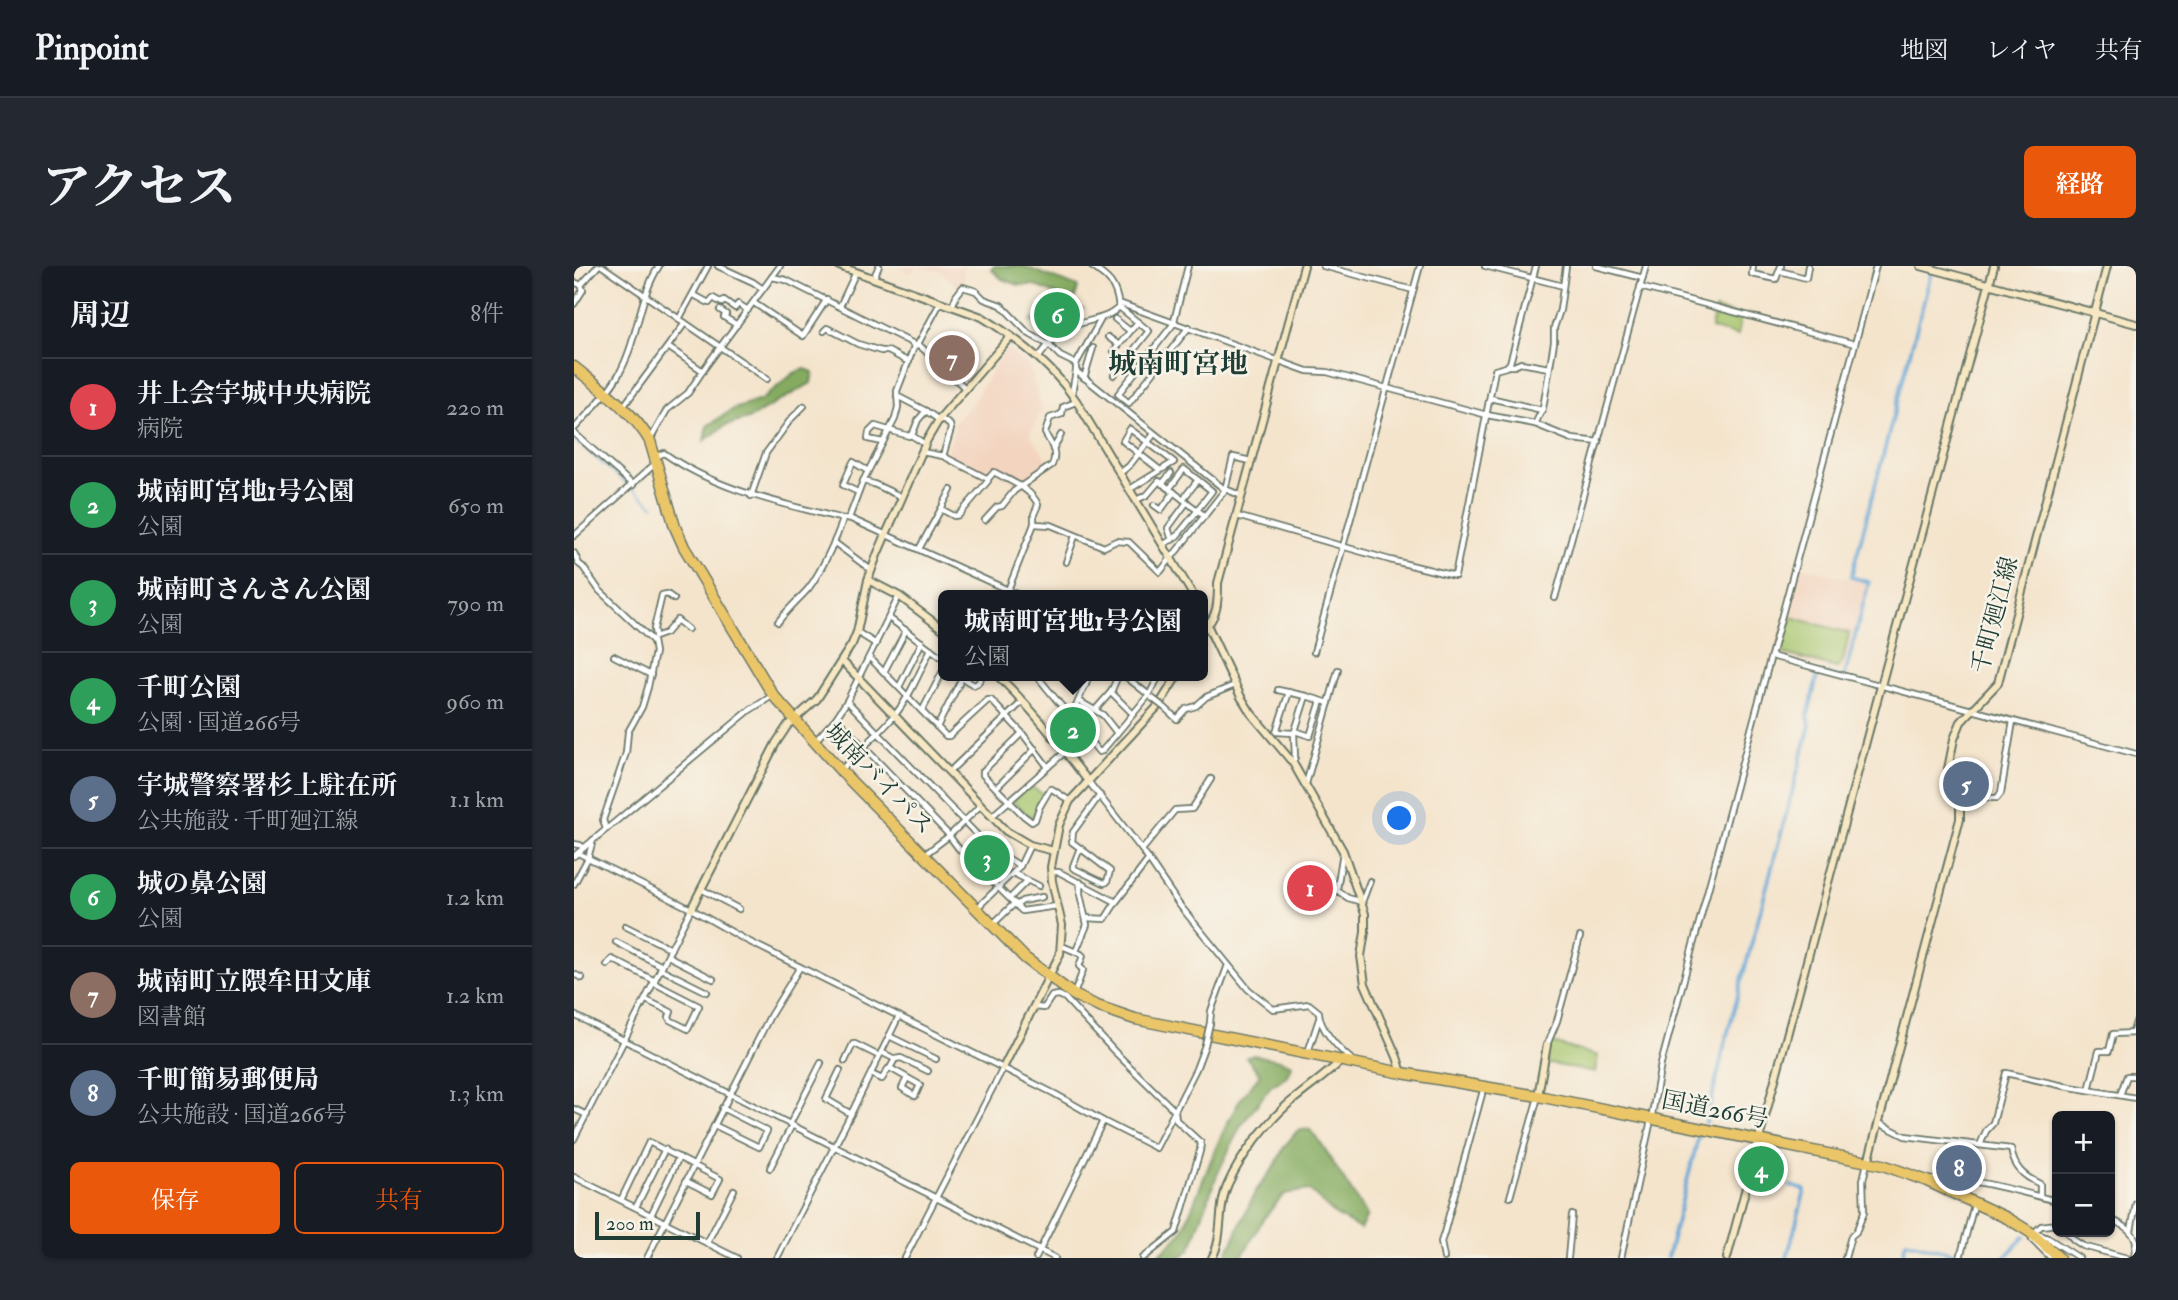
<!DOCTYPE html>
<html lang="ja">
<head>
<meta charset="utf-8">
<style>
  body { margin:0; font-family:"IM FELL Double Pica","Noto Serif JP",serif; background:#242831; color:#f1f3f6 }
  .controls { position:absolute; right:21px; bottom:21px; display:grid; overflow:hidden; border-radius:10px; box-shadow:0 2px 5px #0004 }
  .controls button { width:63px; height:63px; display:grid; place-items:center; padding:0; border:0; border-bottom:2px solid #363941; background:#171b24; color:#f1f3f6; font:35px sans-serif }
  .scale { position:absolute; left:21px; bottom:18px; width:105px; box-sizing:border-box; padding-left:7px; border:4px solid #1f3d34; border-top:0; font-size:19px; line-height:24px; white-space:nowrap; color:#1f3d34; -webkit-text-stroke:5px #f7f3e8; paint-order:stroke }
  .you { position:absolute; left:826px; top:553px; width:24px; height:24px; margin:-18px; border:5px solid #fff; border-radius:50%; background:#1a73e8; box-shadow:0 0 0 10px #1a73e833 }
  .badge { display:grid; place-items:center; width:46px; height:46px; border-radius:50%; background:#ea580c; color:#fff; font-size:23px; font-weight:700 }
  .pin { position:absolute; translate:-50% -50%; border:4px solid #fff; box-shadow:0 2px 7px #0006 }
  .popup { position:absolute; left:364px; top:324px; width:270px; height:91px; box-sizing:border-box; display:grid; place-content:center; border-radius:10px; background:#171b24; filter:drop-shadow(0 2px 5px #0005); font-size:23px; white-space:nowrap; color:#9ea1a6 }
  .popup b { font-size:26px; color:#f1f3f6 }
  .popup::after { content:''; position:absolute; left:50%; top:100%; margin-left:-14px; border:14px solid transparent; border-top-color:#171b24 }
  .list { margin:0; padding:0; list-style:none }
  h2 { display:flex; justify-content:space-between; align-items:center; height:91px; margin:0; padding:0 28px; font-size:30px }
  h2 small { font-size:23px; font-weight:400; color:#9ea1a6 }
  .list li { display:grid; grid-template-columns:46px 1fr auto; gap:21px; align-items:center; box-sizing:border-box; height:98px; padding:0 28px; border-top:2px solid #363941 }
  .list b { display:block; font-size:26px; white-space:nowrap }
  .list p { margin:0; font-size:23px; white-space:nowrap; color:#9ea1a6 }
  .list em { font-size:23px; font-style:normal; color:#9ea1a6 }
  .actions { display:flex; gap:14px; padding:21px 28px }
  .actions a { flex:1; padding:16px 0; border:2px solid #ea580c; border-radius:10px; text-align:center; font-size:24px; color:#ea580c }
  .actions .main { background:#ea580c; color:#fff }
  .map { position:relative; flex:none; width:1562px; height:992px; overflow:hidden; border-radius:10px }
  header { display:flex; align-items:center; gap:42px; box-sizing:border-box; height:98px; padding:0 35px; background:#171b24; border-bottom:2px solid #363941 }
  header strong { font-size:33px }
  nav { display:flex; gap:38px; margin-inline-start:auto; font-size:24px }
  .intro { display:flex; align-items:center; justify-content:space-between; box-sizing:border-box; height:168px; padding:0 42px }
  h1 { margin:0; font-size:49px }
  .button { padding:18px 32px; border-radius:10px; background:#ea580c; color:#fff; font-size:24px; font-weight:700 }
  main { display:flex; gap:42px; padding:0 42px }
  aside { flex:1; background:#171b24; border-radius:10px; box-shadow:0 2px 5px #0004 }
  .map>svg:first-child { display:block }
</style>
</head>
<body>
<header>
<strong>Pinpoint</strong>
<nav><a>地図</a><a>レイヤ</a><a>共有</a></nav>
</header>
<div class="intro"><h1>アクセス</h1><a class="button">経路</a></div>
<main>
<aside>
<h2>周辺<small>8件</small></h2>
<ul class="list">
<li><span class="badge" style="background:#e0444e">1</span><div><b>井上会宇城中央病院</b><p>病院</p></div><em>220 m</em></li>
<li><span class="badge" style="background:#2e9e5b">2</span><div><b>城南町宮地1号公園</b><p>公園</p></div><em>650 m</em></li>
<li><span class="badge" style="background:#2e9e5b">3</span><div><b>城南町さんさん公園</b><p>公園</p></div><em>790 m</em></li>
<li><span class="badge" style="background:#2e9e5b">4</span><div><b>千町公園</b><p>公園 · 国道266号</p></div><em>960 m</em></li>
<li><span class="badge" style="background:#5c6f8a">5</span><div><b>宇城警察署杉上駐在所</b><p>公共施設 · 千町廻江線</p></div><em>1.1 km</em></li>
<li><span class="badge" style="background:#2e9e5b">6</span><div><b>城の鼻公園</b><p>公園</p></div><em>1.2 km</em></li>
<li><span class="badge" style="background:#8d6e63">7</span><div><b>城南町立隈牟田文庫</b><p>図書館</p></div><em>1.2 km</em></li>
<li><span class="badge" style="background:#5c6f8a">8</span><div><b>千町簡易郵便局</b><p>公共施設 · 国道266号</p></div><em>1.3 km</em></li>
</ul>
<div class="actions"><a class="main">保存</a><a>共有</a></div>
</aside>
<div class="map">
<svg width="1562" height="992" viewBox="0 0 1562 992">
  <rect width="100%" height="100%" fill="#f7f3e8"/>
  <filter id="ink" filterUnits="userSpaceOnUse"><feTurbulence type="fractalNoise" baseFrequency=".0143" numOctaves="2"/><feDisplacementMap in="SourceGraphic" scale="14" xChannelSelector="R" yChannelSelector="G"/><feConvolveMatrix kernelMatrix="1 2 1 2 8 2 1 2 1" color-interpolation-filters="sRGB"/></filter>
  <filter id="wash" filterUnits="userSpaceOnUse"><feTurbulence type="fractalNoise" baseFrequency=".00686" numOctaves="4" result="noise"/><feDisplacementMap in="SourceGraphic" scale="28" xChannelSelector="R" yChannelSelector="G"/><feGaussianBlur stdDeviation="1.57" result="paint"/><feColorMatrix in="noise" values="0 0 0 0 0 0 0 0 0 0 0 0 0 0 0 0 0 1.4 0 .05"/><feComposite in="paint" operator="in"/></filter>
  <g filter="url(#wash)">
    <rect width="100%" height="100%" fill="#f4e4cc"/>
    <g fill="#f3d4bf">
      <path d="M324 0H390V15L384 21 366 5 342 1 336 8Z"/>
      <path d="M432 82 455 100 468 142 456 168 474 195 446 220 422 204 409 210 372 190V187L380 164 379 158 397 138Z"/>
      <path d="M1224 299 1293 318 1269 406 1200 388Z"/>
    </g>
    <g fill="#a7c66e" stroke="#638251" stroke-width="2">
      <path d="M486 38 509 43 472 66 457 55Z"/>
      <path d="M1141 43 1167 50 1164 69 1137 63Z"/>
      <path d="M1214 350 1275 367 1269 395 1263 402 1204 386Z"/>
      <path d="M454 519 469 528 459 551 457 552 439 535Z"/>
      <path d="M975 776 1024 790 1021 806 971 797Z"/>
    </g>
    <g fill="#85ab61" stroke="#52744a" stroke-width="2">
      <path d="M421 0H449L504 21 501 32H491L460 19H445L428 13 417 3Z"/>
      <path d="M231 103 239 106 237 117 174 153 151 160 130 175 133 160 160 143 187 134 220 107Z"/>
      <path d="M679 789 706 794 718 799 712 811 697 820 666 861 643 909 616 984 605 992H582L608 966 644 877 656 852 667 832 686 808 672 791Z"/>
      <path d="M735 863 746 876 793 950 786 963 760 948 735 924 710 928 690 952 667 992H651L681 926 701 900 710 881 723 865Z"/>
    </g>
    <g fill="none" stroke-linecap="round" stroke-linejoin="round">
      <path stroke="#62a5d6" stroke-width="2" d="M0 174 80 240"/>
      <g stroke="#62a5d6" stroke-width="3.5">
        <path d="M1132 857 1151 777 1236 459 1234 449 1244 407 1270 413 1295 316 1277 311 1359 0"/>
        <path d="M1183 888 1191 881"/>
        <path d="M1093 992 1125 869"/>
        <path d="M1213 992 1231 924 1217 920"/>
        <path d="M1328 992 1332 975 1399 992H1408"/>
        <path d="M1430 992 1451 970"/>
      </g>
    </g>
  </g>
  <g filter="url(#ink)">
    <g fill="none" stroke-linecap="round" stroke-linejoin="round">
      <defs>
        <g id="street">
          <path d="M28 0 193 113"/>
          <path d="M144 0 179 16 189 23"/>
          <path d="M749 0 839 24"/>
          <path d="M911 0 989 20"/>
          <path d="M1022 0 1069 12"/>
          <path d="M1179 0 1178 8 1202 13 1207 0"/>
          <path d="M1206 5 1232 12 1234 0"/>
          <path d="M198 11 212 14 338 77 340 81"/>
          <path d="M300 11 305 0"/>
          <path d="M0 16 7 19"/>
          <path d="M1066 21 1281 78"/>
          <path d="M120 29 135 37 139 32 148 37 150 34 161 42 164 38 174 44"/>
          <path d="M180 37 229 70 253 33"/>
          <path d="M545 37 733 105 753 106 913 149 961 158 998 173 1025 176"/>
          <path d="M0 38 9 24 7 19 24 0"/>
          <path d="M266 40 282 6"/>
          <path d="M378 41 382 30 389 21 402 25 410 33 427 39 454 67 475 79 486 90 502 98V105"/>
          <path d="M146 44 152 48 150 51 163 59"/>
          <path d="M105 53 134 0"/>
          <path d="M541 53 556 65"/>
          <path d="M600 55 614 0"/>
          <path d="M601 56 544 128 555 137 615 61"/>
          <path d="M250 65 253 62 284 78 307 85H314L335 96"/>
          <path d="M534 71 545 79"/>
          <path d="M344 78 391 122"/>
          <path d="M94 81 129 105"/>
          <path d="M540 85 564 56"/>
          <path d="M574 90 585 99"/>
          <path d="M464 92C473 81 480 70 492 63 509 53 531 56 545 41 542 18 535 12 517 0"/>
          <path d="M502 98 527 53"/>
          <path d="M934 100H940L947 97 975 102"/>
          <path d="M540 109 575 65 545 41"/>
          <path d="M510 112 519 82"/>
          <path d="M498 127 502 105 649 222 668 230"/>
          <path d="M323 130 352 145"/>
          <path d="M916 132 968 144"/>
          <path d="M49 141 111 57"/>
          <path d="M366 152 376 159 377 163 369 190"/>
          <path d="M961 158 969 142 980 76V62L986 44 992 0"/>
          <path d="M0 163C15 146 34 128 45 108 64 74 64 33 85 0"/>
          <path d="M0 167 59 219"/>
          <path d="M337 169 351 178"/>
          <path d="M76 174 93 144 114 127 132 100 206 0"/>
          <path d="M309 176 294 173 295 166 301 160 335 170 339 167 344 154 352 145 365 154"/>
          <path d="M479 183 487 169"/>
          <path d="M348 186 369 190 414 213"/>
          <path d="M82 191 90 187C143 225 208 237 269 253L275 252 445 329"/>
          <path d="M546 207 555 200 580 168"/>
          <path d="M289 215 300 218 328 231"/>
          <path d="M588 218 597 207"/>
          <path d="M596 222 610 203 638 225 623 244"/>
          <path d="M556 223 600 196 556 163 549 175 586 204"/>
          <path d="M284 226 269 219 279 196 294 205"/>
          <path d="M177 230 192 187 217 153 230 140"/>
          <path d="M609 233 624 214"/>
          <path d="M562 234 573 229 585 215 631 250"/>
          <path d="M580 239 587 244 600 226"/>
          <path d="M367 243 377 224"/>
          <path d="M663 250 816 294 881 310 921 104 932 101 936 97 962 0"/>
          <path d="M275 252 289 215 321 153 324 141 323 125 340 81 344 78 366 37"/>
          <path d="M411 254 423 241 428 240 440 225 478 199C484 187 477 178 471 167L476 152 488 148 489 141 502 136"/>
          <path d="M460 258 477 259 530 281 542 275 555 276 586 306 651 224 659 191 677 195"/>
          <path d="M0 270 82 197"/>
          <path d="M598 274 594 262 613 236"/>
          <path d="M261 277 297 304"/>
          <path d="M589 279 603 270 624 244"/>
          <path d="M345 283 367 243 380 250 385 249 414 215V213L420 206 422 207C436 215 458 223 464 239L460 248V258L434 324"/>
          <path d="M0 287 5 298 9 301 25 324 79 375 81 386 74 421 68 441 54 466 52 487 29 554 32 563"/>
          <path d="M492 296 501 270"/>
          <path d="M981 332 1072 0"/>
          <path d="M315 352 370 393"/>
          <path d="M204 356C213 344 224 334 234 323 246 308 263 272 269 253"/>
          <path d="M283 366 302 378"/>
          <path d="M81 369 80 363 88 329 93 328 100 333"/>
          <path d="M81 371 92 367 103 354 114 363"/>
          <path d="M740 386 846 0"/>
          <path d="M40 390 77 409"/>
          <path d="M1197 390 1562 488"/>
          <path d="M295 391 372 470H375L414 434H417L448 467 474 501"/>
          <path d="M310 406 332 364"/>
          <path d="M463 410 525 486 528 485 575 429 551 410"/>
          <path d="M491 410 512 419"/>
          <path d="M388 412 400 419 404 417 408 410"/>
          <path d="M325 421 348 376"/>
          <path d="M704 424 732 430"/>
          <path d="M537 426 559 448"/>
          <path d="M715 426 702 466 720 467"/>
          <path d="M575 429 585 410"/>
          <path d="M273 435 413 579 446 600"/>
          <path d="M505 435 529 449 543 467"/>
          <path d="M591 442 603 453 612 443 622 440 632 431 661 419"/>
          <path d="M522 443 537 426 544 410"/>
          <path d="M348 445 370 403"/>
          <path d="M262 452 373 567 385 583 448 645 483 640"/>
          <path d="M363 461 389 410"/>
          <path d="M721 465 736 470 747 435"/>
          <path d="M448 467 409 505V509L450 550 458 556 461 554 465 542 476 523H478L496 535"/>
          <path d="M481 470 488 468 493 461 515 410"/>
          <path d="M242 474 262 452 273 435 325 330"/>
          <path d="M719 497 721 491 720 468 732 430 755 437"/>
          <path d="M267 505C283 484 304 470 320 450 336 431 346 405 357 383"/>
          <path d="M375 506 449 435"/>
          <path d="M514 515 568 584 604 637 674 723 699 743 735 738 745 746C745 763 765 783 777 793"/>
          <path d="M732 518 764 404"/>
          <path d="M422 522 461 483"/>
          <path d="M1386 537 1394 529 1419 532H1423L1427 527 1439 455"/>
          <path d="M418 550 491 486"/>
          <path d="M0 578 6 579 10 582"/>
          <path d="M506 582 536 605 533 616 530 617 499 602V600L506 582 498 576 499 566 526 529"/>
          <path d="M568 584 601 544 618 543 637 513"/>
          <path d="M423 586 429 580"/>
          <path d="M4 587 117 643 170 673 481 828 529 855 582 882 622 803 631 779"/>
          <path d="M350 589 375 570 407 539"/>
          <path d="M0 590 176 444 198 430"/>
          <path d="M477 606H485L542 636 531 653 512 652"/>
          <path d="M439 607 465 620"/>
          <path d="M751 616 774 632 788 636 796 615"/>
          <path d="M0 618 14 592 19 574"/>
          <path d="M127 623 165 643"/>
          <path d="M763 623 769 586"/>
          <path d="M436 632 453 615"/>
          <path d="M542 636 575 593"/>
          <path d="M443 639 448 635 468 631"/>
          <path d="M403 642 446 600 456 579"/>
          <path d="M419 658 441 637"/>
          <path d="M51 660 97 683"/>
          <path d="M42 676 88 700"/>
          <path d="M488 680 507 688 509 690 505 700 509 704 500 728"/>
          <path d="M502 685 513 659 506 628V616"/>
          <path d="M94 690 139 713"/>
          <path d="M33 699 38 693 81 715"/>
          <path d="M87 703 133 726"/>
          <path d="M0 708 8 712"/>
          <path d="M72 734 97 746 95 751 96 754 114 763 125 740 80 717"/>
          <path d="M460 741 470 742 478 730 485 729 491 732 540 785 601 845 602 854 627 877 626 885 602 966 569 992"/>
          <path d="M0 749 481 992"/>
          <path d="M636 757 637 745 654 699"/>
          <path d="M1559 766 1562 756"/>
          <path d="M315 770 362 793"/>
          <path d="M973 779 983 755 1006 671"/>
          <path d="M307 786 321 793 327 792 354 805"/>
          <path d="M734 786 745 753"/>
          <path d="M321 793 316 802 346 819 341 830 328 822 333 812"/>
          <path d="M271 795 279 778H281L305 790"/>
          <path d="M266 804 252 833 277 848"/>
          <path d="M297 808 308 813 314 803"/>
          <path d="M1515 824 1525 785H1535L1539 768 1562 767"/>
          <path d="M1546 829 1553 810H1562"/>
          <path d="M0 843 13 849"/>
          <path d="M1305 857 1331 870 1437 883C1440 902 1449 910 1466 918V930"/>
          <path d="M216 858 247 797"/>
          <path d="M140 859 185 881 193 865 148 842"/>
          <path d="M0 873 117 643"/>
          <path d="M1406 879 1412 865 1419 857 1432 807 1490 820 1562 832"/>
          <path d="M196 902 218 859"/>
          <path d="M0 911 163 992"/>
          <path d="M1357 914C1384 907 1454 928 1483 935"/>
          <path d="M936 931 964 831"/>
          <path d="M1478 933 1483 928"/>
          <path d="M47 934 75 876 146 913 138 928 112 915"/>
          <path d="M62 941 91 883"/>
          <path d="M77 949 105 891"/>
          <path d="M1536 953C1547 958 1558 963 1562 975"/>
          <path d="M1557 965 1562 938"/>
          <path d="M1493 966 1500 974 1509 980 1553 992"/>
          <path d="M1460 967 1467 960 1483 958"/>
          <path d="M1461 967 1474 972 1505 992"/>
          <path d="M1458 973 1477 992"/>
          <path d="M133 977 160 924"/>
          <path d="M73 992 196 750 226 701"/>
          <path d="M203 992 277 848 325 750"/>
          <path d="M331 992 429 802"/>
          <path d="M462 992 529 855"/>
          <path d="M870 992 867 976 870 967 910 821"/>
          <path d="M994 992 998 949"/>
          <path d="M1047 992 1077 854 1087 798 1302 0"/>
          <path d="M1271 992 1277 970 1282 966 1290 946 1289 914 1293 897"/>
          <path d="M1386 992 1400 939"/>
          <path d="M1560 992 1562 976"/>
        </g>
        <g id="secondary">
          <path d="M265 0 408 51C444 73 480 101 503 136L619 329"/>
          <path d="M1347 0 1562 58"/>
          <path d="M294 314 325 330 370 364"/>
          <path d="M628 348 667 431 677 447 719 497 769 585 791 648V666L787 690 791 718 823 791 828 807"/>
          <path d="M628 365C644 351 644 337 644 317L730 0"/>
          <path d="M268 395 432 565 456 579 480 585"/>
          <path d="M424 410C458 442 485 478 514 515"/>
          <path d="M117 643 202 477 214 459 243 433 278 378 283 366 294 314 303 289 353 174 366 152 436 71"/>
          <path d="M429 802 486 688 488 659 478 615 477 601 485 559 496 535 585 439 603 410"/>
          <path d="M964 830 973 779"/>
          <path d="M1294 896 1386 553V537L1375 511 1374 503 1380 473 1387 456 1424 417 1533 0"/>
          <path d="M638 992C650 971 643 941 654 918 666 891 691 859 713 839 731 824 750 811 768 794"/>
          <path d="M1153 992 1420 0"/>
        </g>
        <path id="highway" d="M0 101C27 123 58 144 76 175L101 261 110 281 199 429 267 505 451 692 500 729 523 740 561 753 828 807 964 830 1309 899 1353 915 1433 952 1456 966 1485 992"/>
      </defs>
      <use href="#street" stroke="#6a7769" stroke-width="8"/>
      <use href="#secondary" stroke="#6a7769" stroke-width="10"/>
      <use href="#highway" stroke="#6a7769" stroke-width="13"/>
      <use href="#street" stroke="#fff" stroke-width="4.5"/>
      <use href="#secondary" stroke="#f7e8c3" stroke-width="6"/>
      <use href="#highway" stroke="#ebc669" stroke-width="10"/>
      <defs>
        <g id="street-bridge">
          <path d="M578 432 591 442"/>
          <path d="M631 779 636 757"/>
        </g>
      </defs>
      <use href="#street-bridge" stroke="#6a7769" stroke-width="8" stroke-linecap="butt"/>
      <use href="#street-bridge" stroke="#fff" stroke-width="4.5"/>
    </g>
  </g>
  <g text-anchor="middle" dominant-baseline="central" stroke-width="5" stroke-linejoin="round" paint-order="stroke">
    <g font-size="24" fill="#1f3d34" stroke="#f7f3e8">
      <text transform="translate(1421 349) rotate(-75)">千町廻江線</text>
      <text transform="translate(305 513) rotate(46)">城南バイパス</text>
      <text transform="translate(1141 844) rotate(11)">国道266号</text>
    </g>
    <g font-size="28" font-weight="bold" fill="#1f3d34" stroke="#f7f3e8">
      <text x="604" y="98">城南町宮地</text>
    </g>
  </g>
</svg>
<div class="controls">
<button>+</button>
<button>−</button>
</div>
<div class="scale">200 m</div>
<div class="you"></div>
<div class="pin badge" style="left:736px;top:622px;background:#e0444e">1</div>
<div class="pin badge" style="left:499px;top:464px;background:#2e9e5b">2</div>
<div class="popup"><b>城南町宮地1号公園</b>公園</div>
<div class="pin badge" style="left:413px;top:592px;background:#2e9e5b">3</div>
<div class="pin badge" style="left:1187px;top:903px;background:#2e9e5b">4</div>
<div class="pin badge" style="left:1392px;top:518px;background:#5c6f8a">5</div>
<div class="pin badge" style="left:483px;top:49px;background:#2e9e5b">6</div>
<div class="pin badge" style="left:378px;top:92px;background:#8d6e63">7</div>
<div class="pin badge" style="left:1385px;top:902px;background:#5c6f8a">8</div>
</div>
</main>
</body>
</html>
